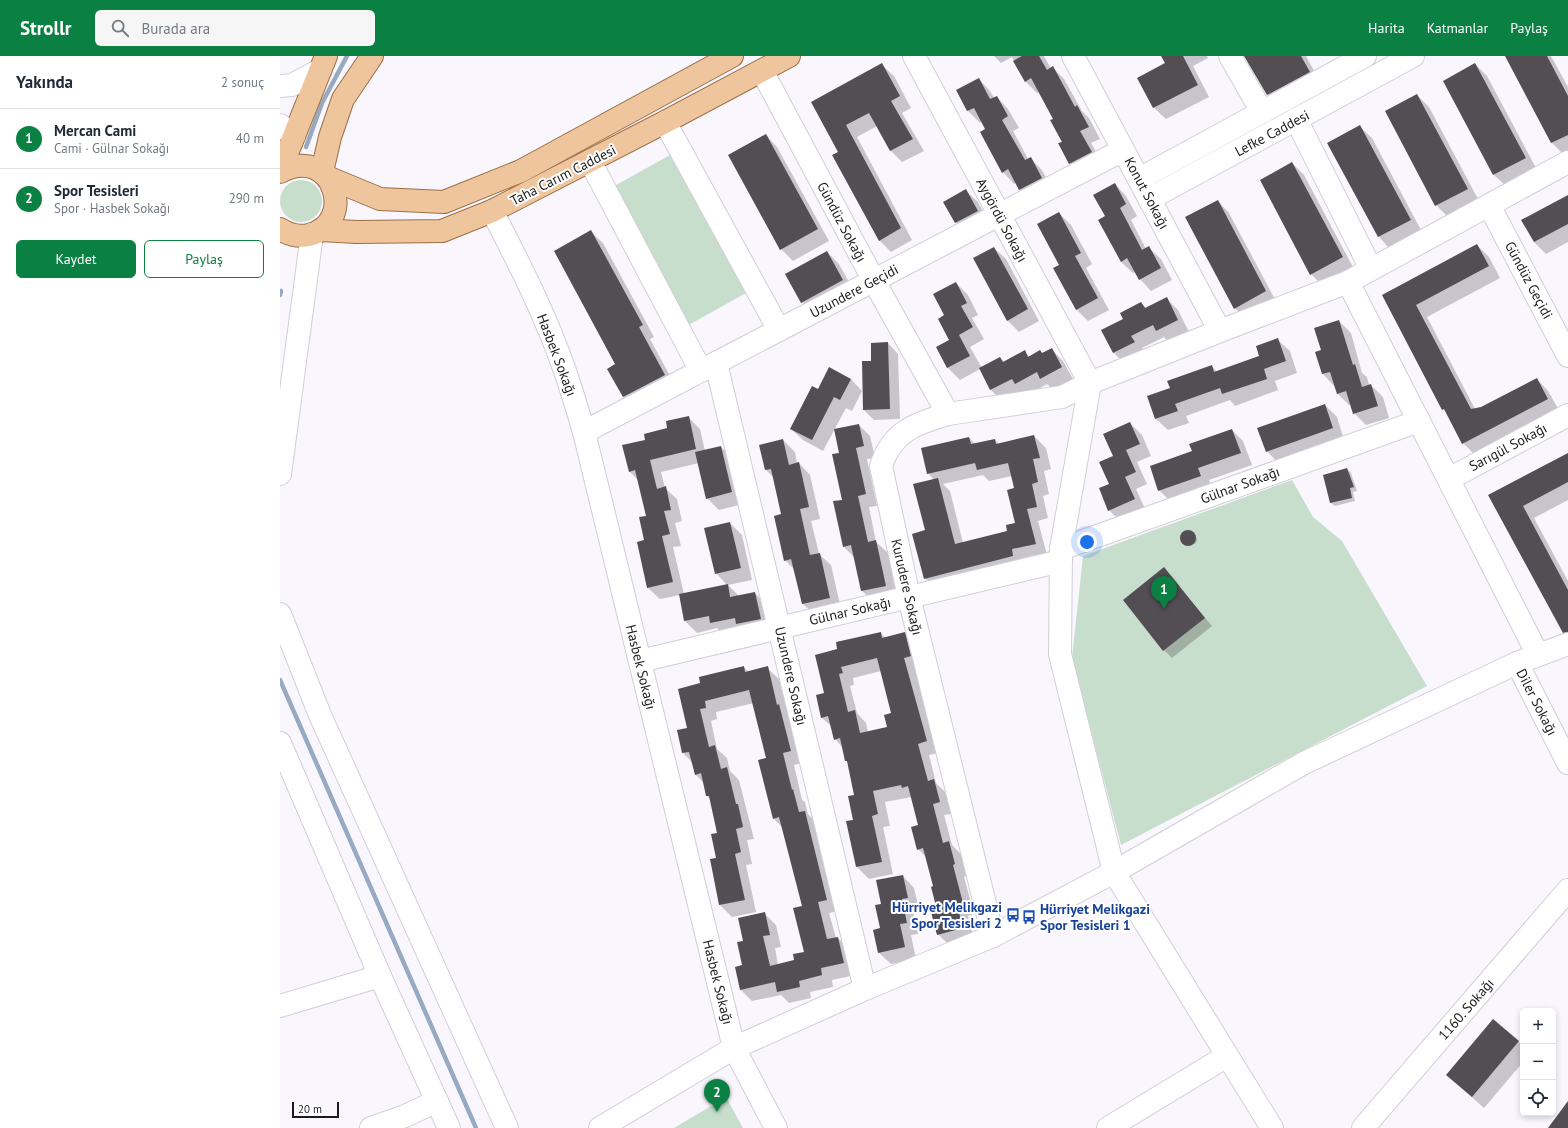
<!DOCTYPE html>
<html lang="tr">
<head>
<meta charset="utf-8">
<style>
  body { margin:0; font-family:"PT Sans",sans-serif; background:#f6f6f7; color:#1f2937 }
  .controls { position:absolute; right:12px; bottom:12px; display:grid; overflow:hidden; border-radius:6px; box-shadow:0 2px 6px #0003 }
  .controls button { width:36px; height:36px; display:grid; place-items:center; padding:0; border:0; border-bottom:1px solid #e0e1e3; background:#fff; color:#1f2937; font:20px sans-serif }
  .scale { position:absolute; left:12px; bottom:10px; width:47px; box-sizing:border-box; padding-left:4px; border:2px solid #1b1a1c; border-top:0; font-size:11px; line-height:14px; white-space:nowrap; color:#1b1a1c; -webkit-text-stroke:3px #fff; paint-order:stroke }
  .you { position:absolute; left:807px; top:486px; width:14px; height:14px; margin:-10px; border:3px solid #fff; border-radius:50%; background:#1a73e8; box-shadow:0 0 0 6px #1a73e833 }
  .badge { display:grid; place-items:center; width:26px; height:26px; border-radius:50%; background:#0b8043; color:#fff; font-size:13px; font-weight:700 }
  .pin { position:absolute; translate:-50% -33px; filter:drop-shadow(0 1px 2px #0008) }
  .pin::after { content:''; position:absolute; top:21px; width:14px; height:12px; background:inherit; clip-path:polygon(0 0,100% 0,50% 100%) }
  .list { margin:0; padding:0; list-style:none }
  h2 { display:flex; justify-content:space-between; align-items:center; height:52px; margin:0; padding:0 16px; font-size:17px }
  h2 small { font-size:13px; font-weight:400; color:#747a83 }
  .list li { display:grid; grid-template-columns:26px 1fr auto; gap:12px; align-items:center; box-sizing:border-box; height:60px; padding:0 16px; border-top:1px solid #e0e1e3 }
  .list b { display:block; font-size:15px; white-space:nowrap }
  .list p { margin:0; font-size:13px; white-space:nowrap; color:#747a83 }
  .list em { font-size:13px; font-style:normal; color:#747a83 }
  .actions { display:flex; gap:8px; padding:12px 16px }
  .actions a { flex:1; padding:9px 0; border:1px solid #0b8043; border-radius:6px; text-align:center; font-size:14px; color:#0b8043 }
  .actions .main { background:#0b8043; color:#fff }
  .icon { flex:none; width:22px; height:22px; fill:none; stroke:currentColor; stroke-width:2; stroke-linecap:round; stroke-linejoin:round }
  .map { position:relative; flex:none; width:1288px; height:1072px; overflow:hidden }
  header { display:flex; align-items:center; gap:24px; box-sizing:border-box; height:56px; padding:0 20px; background:#0b8043; color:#fff }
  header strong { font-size:19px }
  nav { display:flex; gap:22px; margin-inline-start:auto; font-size:14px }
  .search { width:280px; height:36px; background:#f6f6f7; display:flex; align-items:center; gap:10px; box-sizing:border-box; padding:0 14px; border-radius:6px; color:#747a83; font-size:15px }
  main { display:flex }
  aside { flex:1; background:#fff }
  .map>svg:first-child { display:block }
</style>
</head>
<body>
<header>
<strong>Strollr</strong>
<div class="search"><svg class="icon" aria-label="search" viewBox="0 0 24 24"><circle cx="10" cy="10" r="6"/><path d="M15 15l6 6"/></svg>Burada ara</div>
<nav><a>Harita</a><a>Katmanlar</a><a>Paylaş</a></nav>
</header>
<main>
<aside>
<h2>Yakında<small>2 sonuç</small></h2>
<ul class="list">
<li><span class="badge">1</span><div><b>Mercan Cami</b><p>Cami · Gülnar Sokağı</p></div><em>40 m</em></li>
<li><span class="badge">2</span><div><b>Spor Tesisleri</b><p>Spor · Hasbek Sokağı</p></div><em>290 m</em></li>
</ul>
<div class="actions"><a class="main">Kaydet</a><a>Paylaş</a></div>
</aside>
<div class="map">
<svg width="1288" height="1072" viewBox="0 0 1288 1072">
  <rect width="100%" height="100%" fill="#f9f6fe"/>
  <g fill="#c8decd">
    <path d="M390 99 466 237 405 271 329 133Z"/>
    <circle cx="21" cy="145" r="21"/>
    <path d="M1012 424 1033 461 1062 485 1147 630 841 789 792 602 803 500Z"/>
    <path d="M446 1041 463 1072H394Z"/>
  </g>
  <g fill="#0003" fill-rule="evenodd">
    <path d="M714 0H764L771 13 773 12 784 23 802 55 809 62 820 83 811 87 823 108 802 119 790 107 774 63 759 36 757 37 745 25 732 1 721 7Z"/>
    <path d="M882 0H927L928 2 913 10 929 41 886 63 874 52 859 22 886 8Z"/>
    <path d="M970 0H1026L1041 28 999 50 988 39Z"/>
    <path d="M1226 0H1271L1288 31V96L1284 99 1272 87Z"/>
    <path d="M1195 8 1207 20 1257 114 1226 130 1214 119 1164 25Z"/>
    <path d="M602 9 614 20 631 52 622 57 644 95 622 106 611 95 597 70 577 81 632 184 611 196 599 184 559 97 532 47Z"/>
    <path d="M699 23 710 35 714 42 717 41 728 53 739 72 733 75 748 103 750 102 762 114 773 134 752 145 740 134 736 127 734 128 723 116 702 65 700 67 688 55 677 35Z"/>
    <path d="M1137 39 1149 51 1199 145 1168 161 1156 149Z"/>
    <path d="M1080 71 1092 82 1142 176 1110 193 1099 181 1049 87Z"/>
    <path d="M486 79 497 91 549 185 513 205 501 193Z"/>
    <path d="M1012 107 1024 119 1074 213 1043 230 1031 218Z"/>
    <path d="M835 128 846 140 857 160 851 164 866 193 869 192 881 203 892 224 871 235 860 223 856 216 853 217 841 206 826 161Z"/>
    <path d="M686 135 698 146 709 167 687 178 676 167Z"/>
    <path d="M1288 140V186L1266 198 1254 186 1243 165Z"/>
    <path d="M938 145 949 157 997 247 966 264 955 252Z"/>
    <path d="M779 157 791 169 812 208 806 212 829 254 808 265 797 254 781 209Z"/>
    <path d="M311 176 323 187 374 281 370 283 396 331 356 353 344 341 329 313 337 309Z"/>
    <path d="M1197 189 1209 201 1220 222 1147 261 1195 353 1202 352 1257 323 1268 335 1279 354 1195 399 1183 387 1167 357 1163 353 1103 239Z"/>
    <path d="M714 192 726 203 759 265 739 276 728 265Z"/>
    <path d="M547 196 559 208 574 235 534 258 522 246Z"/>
    <path d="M676 227 688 239 698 259 692 262 704 283 690 291 702 312 720 302 724 306 745 296 750 301 760 295 763 298 772 294 783 305 793 323 773 334 767 328 748 339 743 335 723 346 711 334 700 313 680 324 668 312 657 292 671 284 666 260Z"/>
    <path d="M886 242 898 254 909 276 889 286 884 281 862 292 866 298 845 308 834 297 844 264 861 247 866 252Z"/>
    <path d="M1059 265 1071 277 1082 317 1087 321 1089 329H1091L1103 341 1109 362 1086 369 1074 357 1071 349H1069L1058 338 1054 330 1043 318 1042 295Z"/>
    <path d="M998 284 1010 295 1017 317 995 325 998 334 955 350 950 344 906 360 909 367 888 374 876 363 869 341 891 333 932 310 937 316 980 300Z"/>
    <path d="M608 287 618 298 620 363 594 364 584 354 592 306V288Z"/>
    <path d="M571 323 582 335 572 355 566 352 543 395 523 384 511 373 538 334Z"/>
    <path d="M1045 349 1057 361 1064 384 998 407 987 395Z"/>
    <path d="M408 361 420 373 425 395 441 391 453 403 463 448 439 454 427 442 419 407 381 416 385 432 397 443 402 465 395 467 401 490 393 491 404 538 447 529 436 517 450 467 462 479 472 524 448 529 459 540 475 537 487 549 492 575 443 578 437 572 417 577 405 565 400 539 380 543 368 532 365 485 367 460 359 425 349 415 367 385Z"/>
    <path d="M850 367 862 379 871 400 857 406 867 428 856 433 866 455 841 466 829 454 834 400Z"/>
    <path d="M579 369 590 380 595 402 587 403 597 450 589 451 596 486 608 497 617 541 594 546 582 535 575 502 564 491 560 397Z"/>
    <path d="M952 374 963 385 972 409 929 424 932 431 891 446 879 434 913 396Z"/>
    <path d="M754 380 766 392 771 413 764 415 769 438 763 440 768 462 758 465 767 499 657 534 645 522 646 475 654 424 648 417 689 382 695 388 715 384 719 388ZM703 419 709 425 732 420 735 433 736 467 728 476 683 487 670 435 663 428Z"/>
    <path d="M503 384 515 396 517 408 519 407 530 419 540 463 531 465 537 489 539 498 551 509 561 553 535 559 523 548 515 514 505 504 502 459 494 422 486 414Z"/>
    <path d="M1288 398V444L1254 462 1288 525V578L1281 571 1210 440Z"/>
    <path d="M1067 413 1071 417 1077 435 1073 436 1075 445 1055 450 1051 447Z"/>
    <path d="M910 475 916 480 917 484 916 487 909 490 903 485 902 480 904 476Z"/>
    <path d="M884 513 932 570 892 602 884 594Z"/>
    <path d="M600 577 606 582 624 577 636 589 658 697 649 699 656 727 665 736 671 758 664 759 672 789 681 798 686 820 684 821 694 858 688 860 694 883 670 890 658 878V855L654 831 647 802 638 793 639 770 632 741 605 746 610 770 603 771 613 818 589 823 577 811 568 766 574 764 576 740 569 707 566 705 563 692 555 683 552 671 542 662 545 638 559 594ZM601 615 613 658 608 671 588 676 586 667 577 657 570 630 574 629 573 622Z"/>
    <path d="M463 611 469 616 487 612 499 623 508 658 511 661 522 707 514 709 522 744 525 746 528 758 537 767 558 855 549 857 556 882H558L570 894 575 919 552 924 553 931 530 936 531 942 509 947 501 939 472 945 461 934 464 885 484 857 496 869 501 891 495 892 498 909 516 905 526 896 523 850 503 772 494 763 479 704 487 702 474 647 436 656 437 663 431 665 437 693 447 702 450 715 459 724 474 783 467 784 472 808 466 809 476 856 452 861 440 849 431 804 437 802 439 778 431 744 427 740 424 727 415 718 413 707 403 697 398 675 408 673 421 628Z"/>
    <path d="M623 820 634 832 639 854 633 855 638 878 631 879 636 903 611 908 599 897 601 873Z"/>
    <path d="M1213 964 1243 990V1006L1204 1052 1167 1019Z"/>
  </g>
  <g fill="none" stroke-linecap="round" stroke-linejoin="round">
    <g stroke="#97aac1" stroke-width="4.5">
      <path d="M26 91 42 47 67 0"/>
      <path d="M0 239 1 235"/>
      <path d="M0 624 196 1072"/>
    </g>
  </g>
  <g fill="#534e54" fill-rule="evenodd">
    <path d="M742 0H759L767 14 773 10 795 51 797 49 809 71 800 75 812 96 789 108 778 87 782 86 770 64 773 63 751 22 745 26 733 5Z"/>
    <path d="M881 0H903L918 29 873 52 857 22 885 7Z"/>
    <path d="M964 0H1021L1030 16 987 39Z"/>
    <path d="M1225 0H1267L1288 40V79L1271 87Z"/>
    <path d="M602 7 620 40 611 45 633 83 610 95 589 57 566 69 621 172 599 185 552 99 558 96 531 46Z"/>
    <path d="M1195 7 1246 102 1213 119 1163 25Z"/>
    <path d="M699 22 710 43 717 40 728 60 722 64 745 104 751 101 762 122 739 134 728 113 722 117 700 76 705 73 694 52 687 55 676 34Z"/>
    <path d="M1137 38 1188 133 1155 150 1105 55Z"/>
    <path d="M1080 69 1131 164 1098 181 1047 87Z"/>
    <path d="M486 78 538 173 500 194 448 99Z"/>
    <path d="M1012 106 1063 201 1030 219 980 124Z"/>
    <path d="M835 127 846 148 840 152 862 194 869 190 881 212 859 224 847 202 841 206 818 164 825 160 813 139Z"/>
    <path d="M686 133 698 155 675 167 663 146Z"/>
    <path d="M1288 139V168L1254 186 1241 164Z"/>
    <path d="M938 144 986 235 954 253 905 161Z"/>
    <path d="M779 156 801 197 795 200 818 242 796 254 773 212 779 209 757 168Z"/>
    <path d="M311 174 363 269 359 271 385 319 343 341 327 313 335 308 274 195Z"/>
    <path d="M1197 188 1209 210 1136 249 1191 353 1201 351 1257 322 1268 343 1182 388 1164 353 1162 354 1102 239Z"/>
    <path d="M714 191 748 253 727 265 693 202Z"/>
    <path d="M547 195 563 224 521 247 505 218Z"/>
    <path d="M676 226 687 247 681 250 693 271 679 279 690 300 667 312 656 291 669 284 658 263 664 259 653 238Z"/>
    <path d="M887 241 898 264 876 275 873 269 851 280 855 286 833 297 821 274 843 263 840 257 861 246 865 252Z"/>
    <path d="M1059 264 1073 309 1075 308 1082 331 1091 328 1098 350 1073 358 1066 335 1057 338 1050 316 1042 318 1035 296 1041 294 1034 272Z"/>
    <path d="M998 282 1006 305 984 313 987 323 942 338 940 332 895 348 898 355 875 363 867 340 890 332 887 325 932 309 934 316 979 300 976 290Z"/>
    <path d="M608 286 610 353 583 354 582 305H591V287Z"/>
    <path d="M772 292 782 311 760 323 757 316 735 328 732 323 710 334 699 312 720 301 723 306 745 294 748 301 760 294 762 297Z"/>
    <path d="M549 311 571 323 560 344 554 341 532 384 510 373 532 330 538 333Z"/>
    <path d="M1045 348 1053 372 986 396 977 372Z"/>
    <path d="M409 360 416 393 370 404 377 433 386 430 391 454 384 455 390 478 382 480 393 526 367 532 357 486 364 484 359 461 366 460 355 414 349 416 342 389 365 384 364 378 387 372 386 365Z"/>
    <path d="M850 366 860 388 846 394 856 416 845 421 855 443 828 455 819 432 829 428 819 406 833 400 823 378Z"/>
    <path d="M579 368 584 390 576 392 586 438 578 440 588 486 596 484 606 530 581 535 571 489 563 491 553 445 562 444 552 398 559 397 554 373Z"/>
    <path d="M952 373 961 397 918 412 921 420 878 435 870 410 912 395 909 388Z"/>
    <path d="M754 379 760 402 753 403 758 426 752 428 757 451 747 453 756 488 732 493 733 500 644 523 632 478 645 474 633 428 658 422 675 488 727 475 726 469 735 467 727 434 734 432 728 407 697 414 695 407 647 418 641 392 689 381 691 388 715 383 716 388Z"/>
    <path d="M503 383 509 409 519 406 529 451 520 453 530 499 540 497 550 542 522 548 511 503 504 505 494 460 501 458 491 413 485 414 479 389Z"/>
    <path d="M441 390 452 436 426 443 415 396Z"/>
    <path d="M1288 397V426L1243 450 1288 534V576L1283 577 1208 439Z"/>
    <path d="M1067 412 1074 431 1070 432 1072 442 1050 447 1043 419Z"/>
    <path d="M450 466 461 512 435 518 424 472Z"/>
    <circle cx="908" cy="482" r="8"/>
    <path d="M884 511 925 562 883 595 843 544Z"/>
    <path d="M448 528 450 541 475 536 481 563 456 568 455 562 430 567 429 560 404 565 399 538Z"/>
    <path d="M601 576 602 582 625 576 631 600 624 602 647 685 638 688 648 725 654 723 660 746 653 748 663 787 669 785 675 808 673 809 683 847 677 849 683 872 657 879 651 856 657 854 651 831 653 830 643 792 637 794 631 771 638 769 628 730 622 732 621 729 593 735 598 758 592 760 602 806 576 811 566 765 573 764 568 740 574 739 567 705H565L560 682 554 684 548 660 541 662 536 639 544 637 535 599 557 593 556 586ZM597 602 611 657 604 659 607 671 580 677 575 654 568 656 559 618 563 617 561 611Z"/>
    <path d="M464 610 465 616 488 610 497 649 499 648 511 695 503 697 512 734 513 733 519 756 525 755 547 844 538 846 547 883 558 881 564 907 541 912 542 919 519 925 520 931 497 936 495 926 460 934 455 911 462 909 457 886 463 885 458 862 485 856 490 879 483 880 490 910 514 904 513 898 524 896 513 852 522 850 499 761 493 763 478 704 486 702 469 634 425 645 426 652 420 653 429 691 435 689 441 713 447 711 456 748H458L463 771 456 773 461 796 455 798 465 844 439 849 430 803 436 802 431 778 437 777 429 740H426L421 717 415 719 409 696 402 697 397 674 407 672 398 633 420 627 419 621Z"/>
    <path d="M623 819 628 842 622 843 627 867 620 868 625 891 598 897 593 874 600 872 595 849 601 848 596 824Z"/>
    <path d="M1213 963 1239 985 1192 1041 1166 1019Z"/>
    <path d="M1288 1045V1072H1268Z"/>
  </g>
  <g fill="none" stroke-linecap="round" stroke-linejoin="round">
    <defs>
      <g id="minor">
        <path d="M634 0 810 327"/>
        <path d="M793 0 940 275"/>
        <path d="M950 0 982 56"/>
        <path d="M482 15 594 225 668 358"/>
        <path d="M0 30 12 29 40 14"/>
        <path d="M1016 63 1091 213"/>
        <path d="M385 66 499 274"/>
        <path d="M0 69 14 80"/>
        <path d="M310 105 421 315"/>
        <path d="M859 123 1085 0"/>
        <path d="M869 143 1133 0"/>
        <path d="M1209 149 1288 300"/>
        <path d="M212 155C239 207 266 260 285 315 292 335 298 356 304 376L454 992 496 1072"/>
        <path d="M1068 226 1258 599"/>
        <path d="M436 307 585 933"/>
        <path d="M810 327 781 493 780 598 834 816 992 1072"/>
        <path d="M304 376 843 94"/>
        <path d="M0 418 32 178"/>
        <path d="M1169 423 1288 359"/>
        <path d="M781 493 1139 365"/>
        <path d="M0 558 40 659 227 1072"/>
        <path d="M360 605 781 505"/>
        <path d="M1237 607 1288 707"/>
        <path d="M0 687 100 920 169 1072"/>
        <path d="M713 880 629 541 601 410C612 375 637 367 668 358L782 341 810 327 940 275 1068 226 1288 106"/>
        <path d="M0 950 100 920"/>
        <path d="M91 1072 125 1060 157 1045"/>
        <path d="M320 1072 454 992 585 933 713 880 834 816 1024 707 1237 607 1288 588"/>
        <path d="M828 1072 947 1000"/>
        <path d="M1083 1072 1288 834"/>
      </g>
      <g id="major">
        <path d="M0 115 46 0"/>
        <path d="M0 116C55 87 77 168 29 179 19 181 9 179 0 173"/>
        <path d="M42 116 50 81 63 43 92 0"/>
        <path d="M47 121 100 143 164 146 241 115 452 0"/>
        <path d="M40 174 77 176 162 175 212 155 385 66 509 0"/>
      </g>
    </defs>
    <use href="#minor" stroke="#d1ced6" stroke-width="24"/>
    <use href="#major" stroke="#9c7045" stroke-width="24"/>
    <use href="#minor" stroke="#fff" stroke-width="22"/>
    <use href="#major" stroke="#eec59d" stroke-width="22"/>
  </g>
  <defs>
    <symbol id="bus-bare" viewBox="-9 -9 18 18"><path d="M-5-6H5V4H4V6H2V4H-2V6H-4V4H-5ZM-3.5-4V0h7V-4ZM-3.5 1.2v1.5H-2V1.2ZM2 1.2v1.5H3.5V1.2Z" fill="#1a4fb4" stroke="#fff" stroke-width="2.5" paint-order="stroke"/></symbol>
  </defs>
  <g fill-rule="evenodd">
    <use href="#bus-bare" x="723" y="849" width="20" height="20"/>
    <use href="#bus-bare" x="739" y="851" width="20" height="20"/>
  </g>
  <g text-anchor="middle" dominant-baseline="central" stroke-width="4" stroke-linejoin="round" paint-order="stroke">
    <g font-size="14" fill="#1b1a1c" stroke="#fff">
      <text transform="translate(992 77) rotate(-28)">Lefke Caddesi</text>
      <text transform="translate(283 119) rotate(-27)">Taha Carım Caddesi</text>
      <text transform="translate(867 137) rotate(62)">Konut Sokağı</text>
      <text transform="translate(722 164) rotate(62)">Aygördü Sokağı</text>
      <text transform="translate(562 166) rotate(62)">Gündüz Sokağı</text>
      <text transform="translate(1249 224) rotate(62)">Gündüz Geçidi</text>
      <text transform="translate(574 235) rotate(-28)">Uzundere Geçidi</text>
      <text transform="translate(277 299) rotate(69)">Hasbek Sokağı</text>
      <text transform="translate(1228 391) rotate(-28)">Sarıgül Sokağı</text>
      <text transform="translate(960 429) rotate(-20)">Gülnar Sokağı</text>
      <text transform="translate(627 531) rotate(77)">Kurudere Sokağı</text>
      <text transform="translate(570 555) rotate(-13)">Gülnar Sokağı</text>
      <text transform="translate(361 611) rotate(76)">Hasbek Sokağı</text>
      <text transform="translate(511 620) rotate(77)">Uzundere Sokağı</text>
      <text transform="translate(1257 646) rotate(63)">Diler Sokağı</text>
      <text transform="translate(438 926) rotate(76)">Hasbek Sokağı</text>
      <text transform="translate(1186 953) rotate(-49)">1160. Sokağı</text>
    </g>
    <g font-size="14" font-weight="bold" fill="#164399" stroke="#fff" text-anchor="end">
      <text x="722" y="851">Hürriyet Melikgazi<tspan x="722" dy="16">Spor Tesisleri 2</tspan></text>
      <text x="760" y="853" text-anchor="start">Hürriyet Melikgazi<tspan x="760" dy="16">Spor Tesisleri 1</tspan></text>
    </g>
  </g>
</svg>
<div class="controls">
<button>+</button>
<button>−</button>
<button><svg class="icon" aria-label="locate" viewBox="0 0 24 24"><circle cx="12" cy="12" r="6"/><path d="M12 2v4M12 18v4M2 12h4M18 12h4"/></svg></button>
</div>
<div class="scale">20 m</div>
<div class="you"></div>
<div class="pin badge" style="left:884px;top:553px">1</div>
<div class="pin badge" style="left:437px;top:1056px">2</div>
</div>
</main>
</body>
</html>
